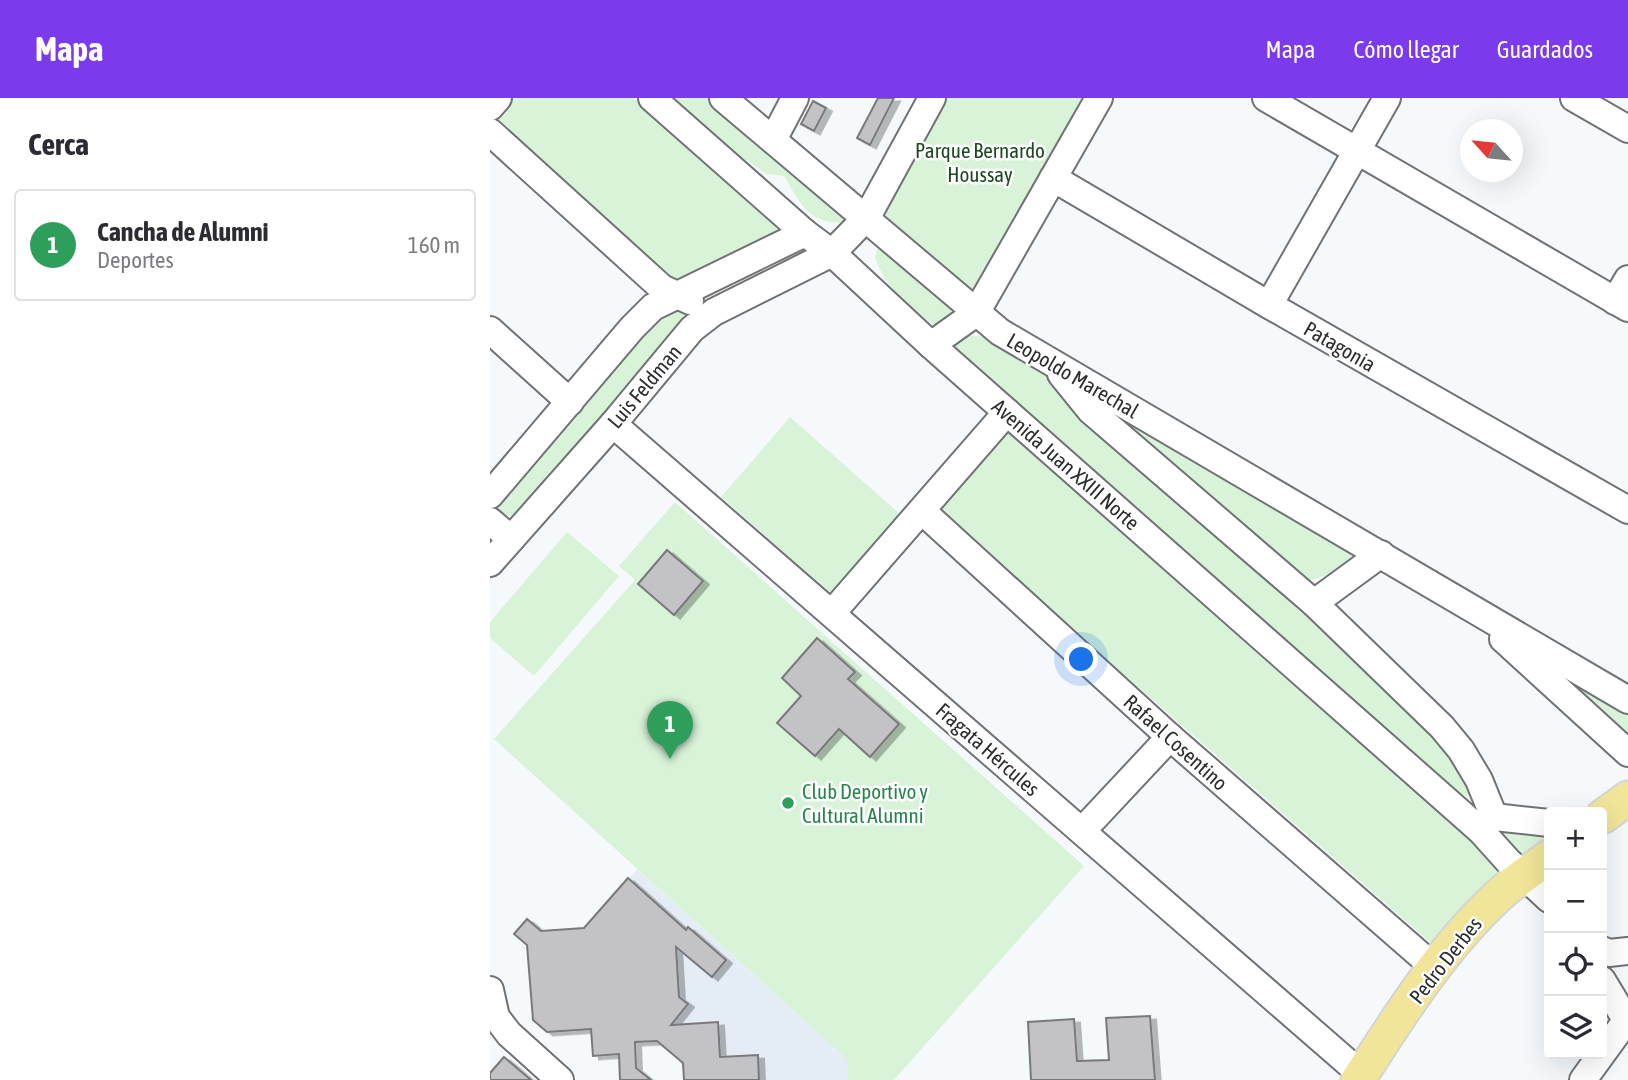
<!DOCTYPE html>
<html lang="es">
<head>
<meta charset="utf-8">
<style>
  body { margin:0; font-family:"Asap Condensed",sans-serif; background:#f2f2f3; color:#2b2b33 }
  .controls { position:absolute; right:21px; bottom:21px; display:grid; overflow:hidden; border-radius:7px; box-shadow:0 7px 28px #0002 }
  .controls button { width:63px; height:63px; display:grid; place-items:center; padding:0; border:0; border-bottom:2px solid #e1e1e2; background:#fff; color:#2b2b33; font:35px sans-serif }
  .compass { position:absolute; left:970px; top:21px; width:63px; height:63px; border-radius:50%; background:#fff; box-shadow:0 7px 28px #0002; rotate:297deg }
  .you { position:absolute; left:592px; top:562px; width:24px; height:24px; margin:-18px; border:5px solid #fff; border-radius:50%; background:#1a73e8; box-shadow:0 0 0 10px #1a73e833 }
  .badge { display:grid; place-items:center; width:46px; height:46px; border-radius:50%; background:#7c3aed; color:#fff; font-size:23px; font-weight:700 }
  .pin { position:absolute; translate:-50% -58px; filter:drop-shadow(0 2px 4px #0008) }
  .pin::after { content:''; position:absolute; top:37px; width:24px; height:21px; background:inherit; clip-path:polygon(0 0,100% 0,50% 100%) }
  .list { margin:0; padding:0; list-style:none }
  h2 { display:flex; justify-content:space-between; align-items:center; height:91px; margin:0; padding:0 28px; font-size:30px }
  h2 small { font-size:23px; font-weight:400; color:#7c7c81 }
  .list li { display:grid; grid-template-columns:46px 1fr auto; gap:21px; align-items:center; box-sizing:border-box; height:112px; margin:0 14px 14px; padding:0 14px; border:2px solid #e1e1e2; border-radius:7px }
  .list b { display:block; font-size:26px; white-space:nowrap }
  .list p { margin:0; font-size:23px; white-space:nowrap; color:#7c7c81 }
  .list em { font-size:23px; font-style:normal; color:#7c7c81 }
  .icon { flex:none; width:38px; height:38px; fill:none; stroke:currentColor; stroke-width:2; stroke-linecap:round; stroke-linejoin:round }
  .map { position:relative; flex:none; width:1138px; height:982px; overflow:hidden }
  header { display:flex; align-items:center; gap:42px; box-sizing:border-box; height:98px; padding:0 35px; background:#7c3aed; color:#fff }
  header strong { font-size:33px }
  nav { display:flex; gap:38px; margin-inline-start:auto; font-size:24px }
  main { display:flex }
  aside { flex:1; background:#fff }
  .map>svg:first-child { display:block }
</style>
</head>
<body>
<header>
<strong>Mapa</strong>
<nav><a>Mapa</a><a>Cómo llegar</a><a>Guardados</a></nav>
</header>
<main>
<aside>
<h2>Cerca<small></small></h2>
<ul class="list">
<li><span class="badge" style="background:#2e9e5b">1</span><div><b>Cancha de Alumni</b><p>Deportes</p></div><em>160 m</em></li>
</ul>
</aside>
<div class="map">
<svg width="1138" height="982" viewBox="0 0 1138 982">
  <defs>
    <filter id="shadow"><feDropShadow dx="6" dy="3.5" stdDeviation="0" flood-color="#0004"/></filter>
  </defs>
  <rect width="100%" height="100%" fill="#f6f9fb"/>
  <path fill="#e4edf5" d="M147 771 357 961 358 982H194L207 976 167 943 145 944V955L103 958 101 932 57 934 43 922 37 847 24 836 37 821 51 833 94 830Z"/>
  <g fill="#d8f3d8">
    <path d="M19 0H144L299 138 186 187 0 23Z"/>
    <path d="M179 0H217L300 72 364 115 359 124C320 128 312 109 294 78L276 76 228 42Z"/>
    <path d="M452 0H599L483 195 403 129 396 117 397 104Z"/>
    <path d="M393 147 466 211 459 221 446 227C417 213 396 189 385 159L387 151Z"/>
    <path d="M179 204 198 215 194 226 28 417 13 418 9 411 11 404 52 358 62 341Z"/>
    <path d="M477 237 498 239 556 271 785 478 952 640 988 703 965 693 465 255 462 248Z"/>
    <path d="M608 305 864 454C857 470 835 480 818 482L608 311Z"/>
    <path d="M300 319 410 416 341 495 231 399Z"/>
    <path d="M517 333H524L939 699 1004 763 1008 773 1007 782 946 848 941 845 577 527 452 414V406Z"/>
    <path d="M185 404 594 768 404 982H358L357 961 4 641 145 482 129 468Z"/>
    <path d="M77 434 129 478 44 578 0 540V524Z"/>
    <path d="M1062 569 1138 612V639Z"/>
    <path d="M1013 731 1059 735V742L1040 757 1031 759 1010 737Z"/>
  </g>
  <g fill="#c3c3c6" stroke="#79797c" stroke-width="2" filter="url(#shadow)">
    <path d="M388 0H404L380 47 367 40Z"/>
    <path d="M323 3 336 10 324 33 311 26Z"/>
    <path d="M177 452 213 483 184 517 148 486Z"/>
    <path d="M327 540 365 574 358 581 409 626 380 659 349 631 325 658 287 625 311 598 292 580Z"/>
    <path d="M138 780 196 832 198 829 236 862 222 879 186 849 189 899 198 906 181 927 228 924 230 959 268 957 269 982H194L193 965 167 943 145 944 146 970 161 982H130L129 956 103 958 101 931 57 934 43 922 37 847 24 836 37 821 51 833 94 830Z"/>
    <path d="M660 918 665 982H541L538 924 584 921 587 963 619 962 616 920Z"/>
    <path d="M14 959 41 982H0V975Z"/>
  </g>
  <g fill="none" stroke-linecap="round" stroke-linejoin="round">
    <defs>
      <g id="minor">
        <path d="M162 0 315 135 342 155 441 247 991 733 1018 763 1059 801"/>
        <path d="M233 0 510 234 1138 602"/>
        <path d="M776 0 1138 210"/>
        <path d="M1084 0 1138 31"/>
        <path d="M0 9 8 0"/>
        <path d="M0 34 172 190 200 203"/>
        <path d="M283 42 305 0"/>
        <path d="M563 80 779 207 1138 412"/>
        <path d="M1125 203 1138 181"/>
        <path d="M779 207 897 0"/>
        <path d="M0 232 80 304"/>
        <path d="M441 247 486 215 609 0"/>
        <path d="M571 276 601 313 824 505 952 629 971 652 989 682 1004 719"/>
        <path d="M123 326 871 976"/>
        <path d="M0 397 142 230 163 209 315 135"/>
        <path d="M432 413 680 639 945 870"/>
        <path d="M0 423 21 441"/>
        <path d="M0 465 123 326 202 231 224 214 342 155 377 119 442 0"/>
        <path d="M824 505 891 456"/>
        <path d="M342 515 517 314"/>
        <path d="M1013 541 1138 655"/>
        <path d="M1004 719 1059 725"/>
        <path d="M592 733 680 639"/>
        <path d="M1112 852 1119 855 1138 853"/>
        <path d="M1112 882 1138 925"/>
        <path d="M0 892 6 919 19 936 70 982"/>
        <path d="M1093 982 1138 920"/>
      </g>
      <g id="major">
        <path d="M1112 719 1138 700"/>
        <path d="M868 982C909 918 952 850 1008 798 1023 784 1042 772 1059 759"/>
      </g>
    </defs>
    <use href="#minor" stroke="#707275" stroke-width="30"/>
    <use href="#major" stroke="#d5d5d5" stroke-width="37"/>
    <use href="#minor" stroke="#fff" stroke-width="26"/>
    <use href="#major" stroke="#f1e599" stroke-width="33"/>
  </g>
  <circle fill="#2e9e5b" stroke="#fff" stroke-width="2.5" cx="298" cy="705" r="7"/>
  <g text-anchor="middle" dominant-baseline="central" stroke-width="5" stroke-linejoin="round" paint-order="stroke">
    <g font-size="21" fill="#1e4821" stroke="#fff">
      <text x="490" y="52">Parque Bernardo<tspan x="490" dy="24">Houssay</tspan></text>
    </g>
    <g font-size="21" fill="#2c2d2e" stroke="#fff">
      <text transform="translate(850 248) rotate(30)">Patagonia</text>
      <text transform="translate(583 277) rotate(30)">Leopoldo Marechal</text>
      <text transform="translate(154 288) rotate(-50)">Luis Feldman</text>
      <text transform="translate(576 366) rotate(41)">Avenida Juan XXIII Norte</text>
      <text transform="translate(686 644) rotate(42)">Rafael Cosentino</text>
      <text transform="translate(498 651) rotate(41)">Fragata Hércules</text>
      <text transform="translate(955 862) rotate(-52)">Pedro Derbes</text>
    </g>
    <g font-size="21" fill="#27864d" stroke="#fff" text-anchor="start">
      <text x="312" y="693">Club Deportivo y<tspan x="312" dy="24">Cultural Alumni</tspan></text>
    </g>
  </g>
</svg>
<div class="controls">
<button>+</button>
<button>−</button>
<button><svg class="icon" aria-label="locate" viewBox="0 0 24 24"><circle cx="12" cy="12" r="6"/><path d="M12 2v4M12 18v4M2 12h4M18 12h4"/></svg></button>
<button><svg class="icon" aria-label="layers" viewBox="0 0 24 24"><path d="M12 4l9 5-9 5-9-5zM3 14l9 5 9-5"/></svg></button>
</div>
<svg class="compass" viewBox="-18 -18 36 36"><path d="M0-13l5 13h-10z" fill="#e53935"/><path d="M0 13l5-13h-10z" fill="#7c7c81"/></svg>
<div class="you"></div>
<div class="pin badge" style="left:180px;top:661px;background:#2e9e5b">1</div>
</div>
</main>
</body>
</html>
